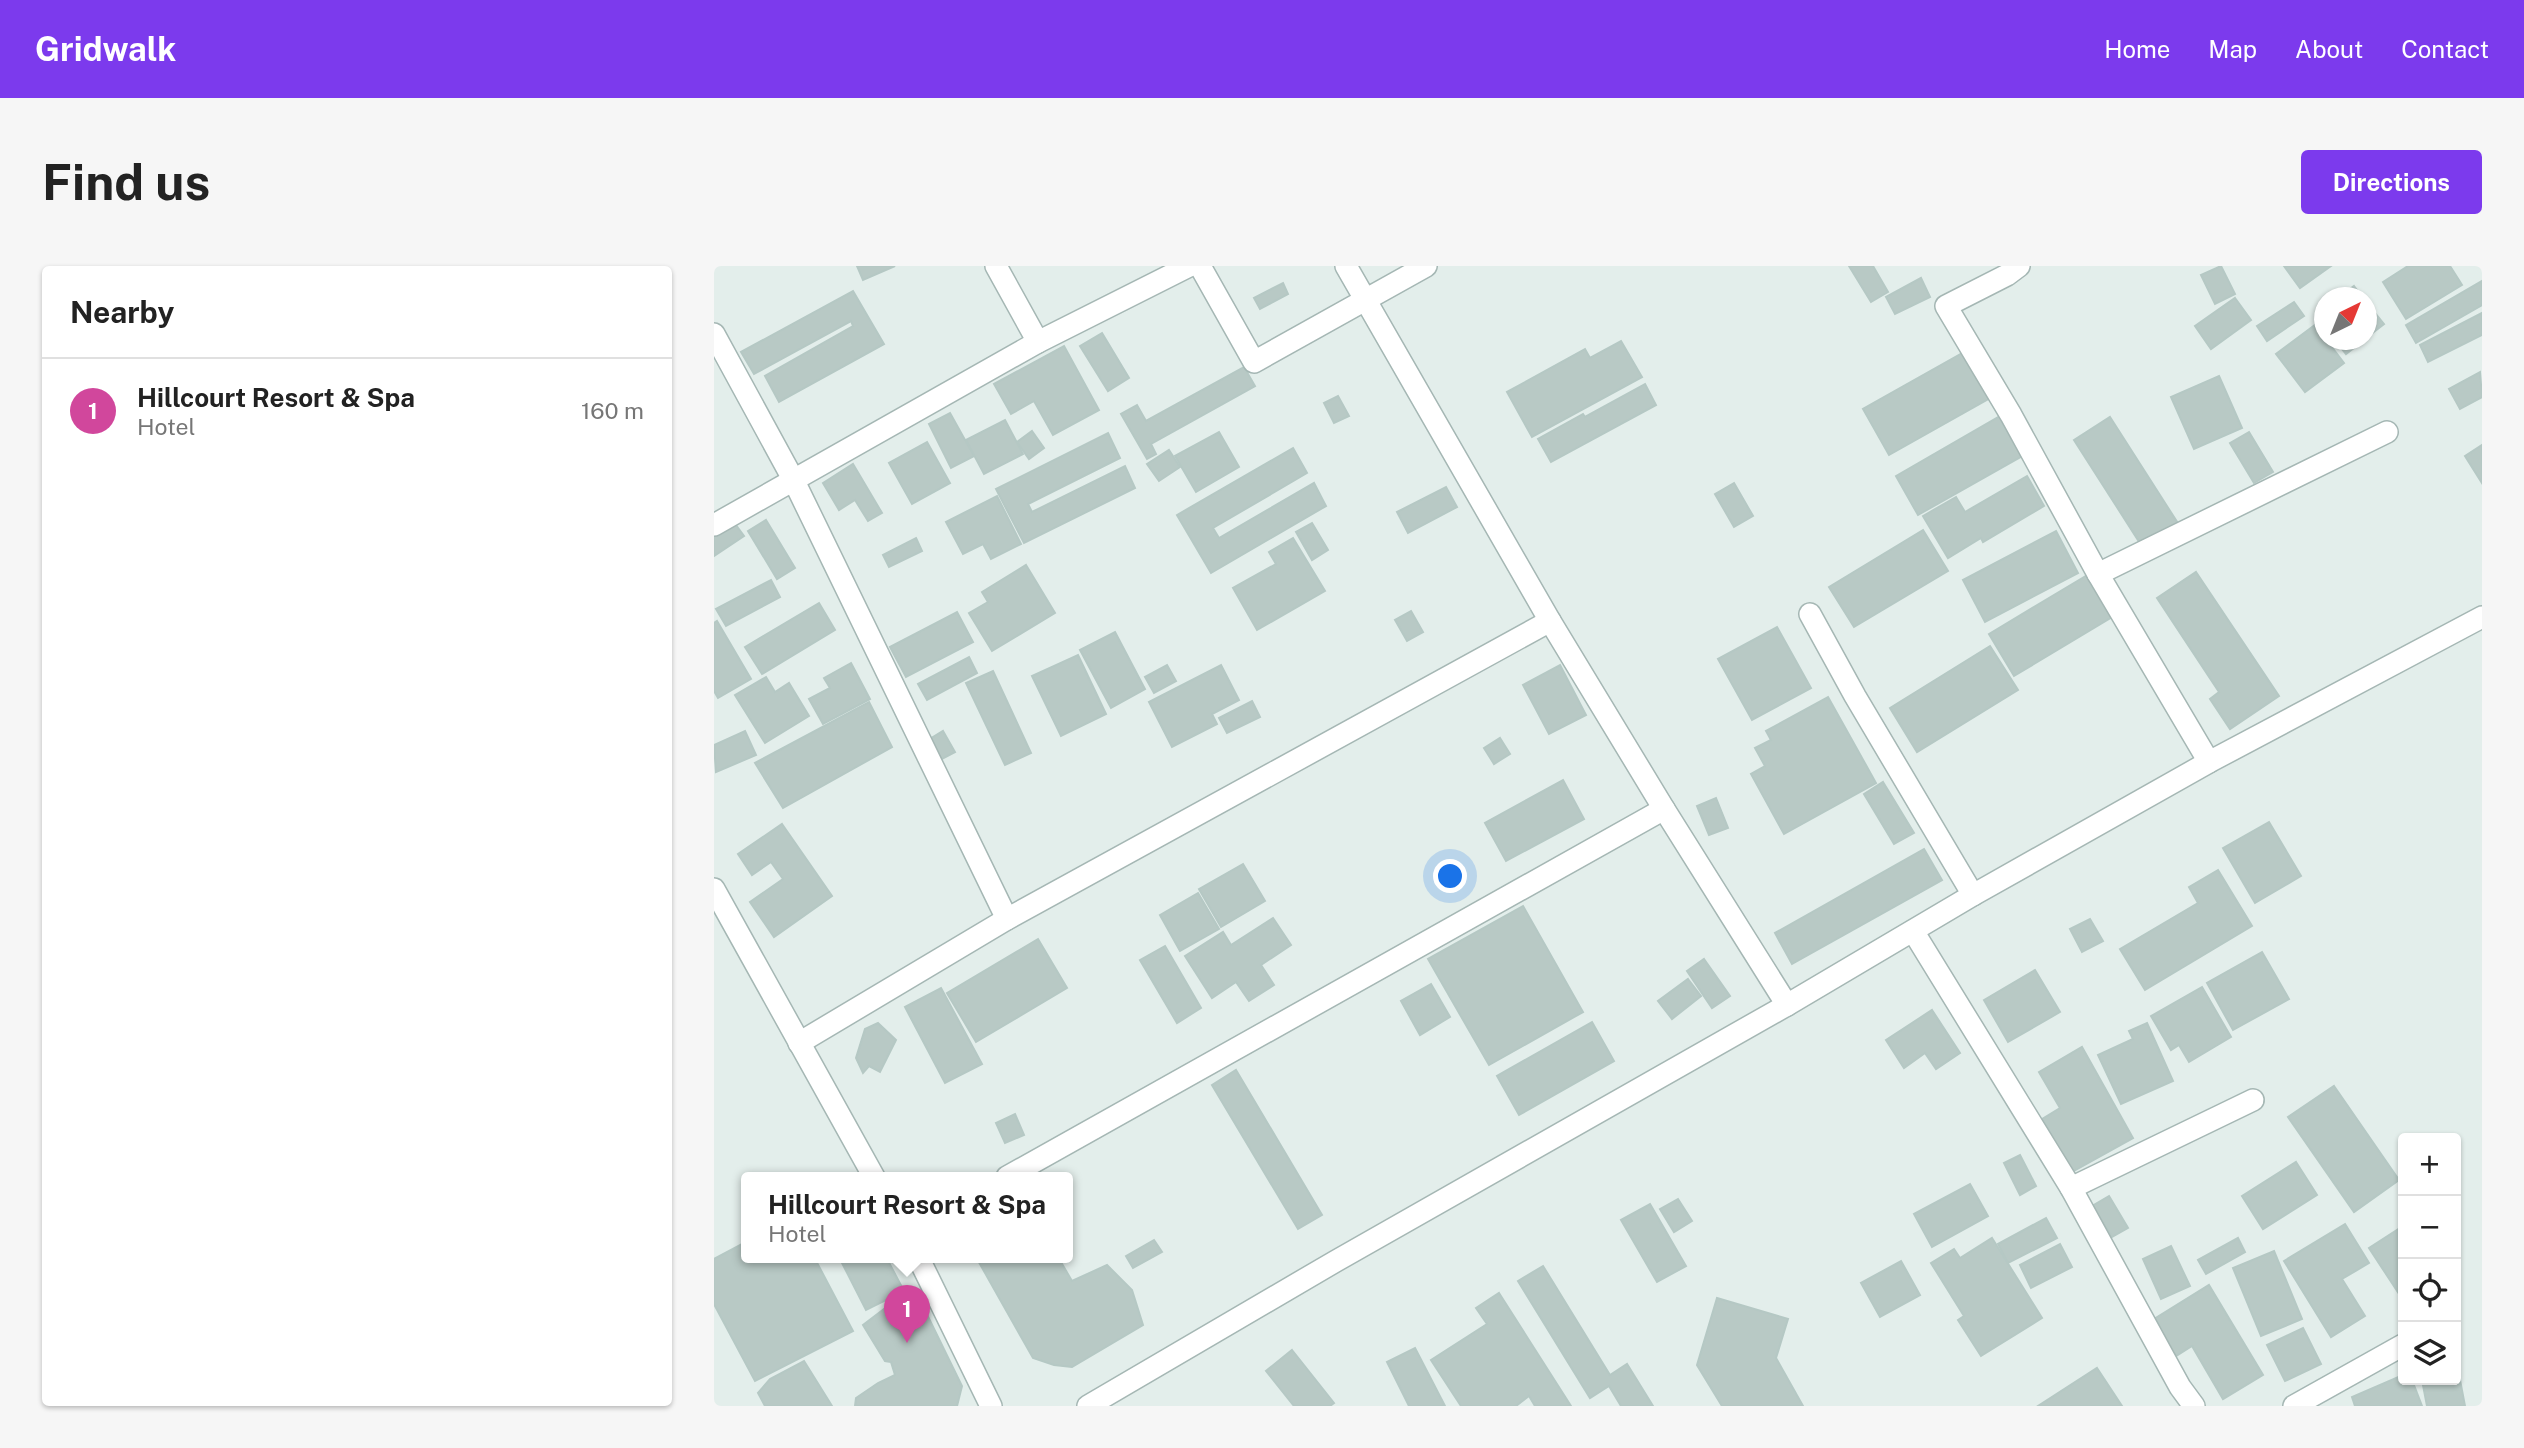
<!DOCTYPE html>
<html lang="en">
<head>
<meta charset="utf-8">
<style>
  body { margin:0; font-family:"Public Sans",sans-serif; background:#f6f6f6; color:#222 }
  .controls { position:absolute; right:21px; bottom:21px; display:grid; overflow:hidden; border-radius:7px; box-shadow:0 2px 5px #0004 }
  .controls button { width:63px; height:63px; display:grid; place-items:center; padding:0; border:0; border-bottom:2px solid #e0e0e0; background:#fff; color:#222; font:35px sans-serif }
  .compass { position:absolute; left:1600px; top:21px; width:63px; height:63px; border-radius:50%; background:#fff; box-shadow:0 2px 5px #0004; rotate:43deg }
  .you { position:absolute; left:737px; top:611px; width:24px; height:24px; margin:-18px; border:5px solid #fff; border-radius:50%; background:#1a73e8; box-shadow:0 0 0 10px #1a73e833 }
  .badge { display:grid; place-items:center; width:46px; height:46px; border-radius:50%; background:#7c3aed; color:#fff; font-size:23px; font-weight:700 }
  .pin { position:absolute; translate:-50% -58px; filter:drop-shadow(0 2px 4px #0008) }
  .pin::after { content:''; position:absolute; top:37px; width:24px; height:21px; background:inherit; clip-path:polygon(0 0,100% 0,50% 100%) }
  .popup { position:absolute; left:27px; top:906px; width:332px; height:91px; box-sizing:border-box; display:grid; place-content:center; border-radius:7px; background:#fff; filter:drop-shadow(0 2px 5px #0005); font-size:23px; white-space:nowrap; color:#767676 }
  .popup b { font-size:26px; color:#222 }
  .popup::after { content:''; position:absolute; left:50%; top:100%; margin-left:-14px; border:14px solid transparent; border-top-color:#fff }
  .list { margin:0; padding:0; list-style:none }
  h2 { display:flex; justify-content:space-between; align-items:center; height:91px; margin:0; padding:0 28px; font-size:30px }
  h2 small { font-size:23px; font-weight:400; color:#767676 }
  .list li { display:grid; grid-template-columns:46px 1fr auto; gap:21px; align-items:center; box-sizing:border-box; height:105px; padding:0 28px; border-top:2px solid #e0e0e0 }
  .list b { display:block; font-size:26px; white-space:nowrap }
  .list p { margin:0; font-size:23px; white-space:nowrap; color:#767676 }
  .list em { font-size:23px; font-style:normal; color:#767676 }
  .icon { flex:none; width:38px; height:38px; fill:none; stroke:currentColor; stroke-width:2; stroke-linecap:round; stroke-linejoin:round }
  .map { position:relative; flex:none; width:1768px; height:1140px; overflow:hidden; border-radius:7px }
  header { display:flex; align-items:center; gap:42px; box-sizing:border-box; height:98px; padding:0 35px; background:#7c3aed; color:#fff }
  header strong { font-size:33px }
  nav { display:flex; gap:38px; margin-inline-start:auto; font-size:24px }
  .intro { display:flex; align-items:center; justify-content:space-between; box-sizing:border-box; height:168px; padding:0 42px }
  h1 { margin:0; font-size:49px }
  .button { padding:18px 32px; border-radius:7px; background:#7c3aed; color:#fff; font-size:24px; font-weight:700 }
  main { display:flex; gap:42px; padding:0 42px }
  aside { flex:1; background:#fff; border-radius:7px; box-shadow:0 2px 5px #0004 }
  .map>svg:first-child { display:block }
</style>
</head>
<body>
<header>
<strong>Gridwalk</strong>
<nav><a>Home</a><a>Map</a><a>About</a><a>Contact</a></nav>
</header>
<div class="intro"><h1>Find us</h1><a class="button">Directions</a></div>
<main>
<aside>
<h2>Nearby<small></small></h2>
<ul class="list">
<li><span class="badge" style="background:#d1479c">1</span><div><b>Hillcourt Resort &amp; Spa</b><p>Hotel</p></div><em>160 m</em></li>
</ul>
</aside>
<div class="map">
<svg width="1768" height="1140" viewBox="0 0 1768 1140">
  <rect width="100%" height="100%" fill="#e3eeeb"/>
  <g fill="#b8c9c5" stroke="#b5c8c4" stroke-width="2">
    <path d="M143 0H181L149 14Z"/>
    <path d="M1135 0H1159L1174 26 1157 36Z"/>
    <path d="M1507 0 1521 28 1501 38 1487 9Z"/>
    <path d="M1570 0H1617L1586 22Z"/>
    <path d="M1694 0H1736L1748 19 1692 53 1669 16Z"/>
    <path d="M1207 12 1216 31 1181 48 1172 31Z"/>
    <path d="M1768 15V39L1702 77 1692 59Z"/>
    <path d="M569 17 574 28 546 43 540 32Z"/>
    <path d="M1640 20 1649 32H1624Z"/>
    <path d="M139 25 170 78 65 136 51 110 139 60 137 55 40 108 27 86Z"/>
    <path d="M1521 32 1537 54 1497 83 1481 60Z"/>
    <path d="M1580 36 1590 50 1553 75 1543 60Z"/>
    <path d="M1652 36 1670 58 1652 72Z"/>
    <path d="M1768 47V69L1714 96 1706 79Z"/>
    <path d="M1601 59 1630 97 1591 126 1562 88Z"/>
    <path d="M388 67 415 112 394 125 366 80Z"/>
    <path d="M1621 74H1650L1632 88Z"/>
    <path d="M907 75 928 111 818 171 793 126 871 83 876 92Z"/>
    <path d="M350 80 385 144 339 169 320 135 297 148 280 118Z"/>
    <path d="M1250 86 1276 132 1175 189 1149 143Z"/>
    <path d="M530 101 541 120 437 178 442 188 433 193 407 148 423 139 432 155Z"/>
    <path d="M1766 106 1768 131 1746 143 1735 123Z"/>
    <path d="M1505 110 1528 162 1480 183 1457 131Z"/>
    <path d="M931 118 942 139 837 196 824 173 869 148 871 151Z"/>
    <path d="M624 130 635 150 620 157 610 137Z"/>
    <path d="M236 147 260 190 237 202 215 158Z"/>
    <path d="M1288 149 1310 189 1204 249 1182 210Z"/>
    <path d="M1396 151 1467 262 1431 285 1360 174Z"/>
    <path d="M291 154 309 188 270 208 252 174Z"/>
    <path d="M318 165 330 182 315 193 303 176Z"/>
    <path d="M505 166 525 201 482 226 461 190Z"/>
    <path d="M1535 166 1559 206 1540 217 1516 177Z"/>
    <path d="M394 167 406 192 314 238 318 246 411 200 421 222 310 277 282 223Z"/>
    <path d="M213 176 236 217 198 238 175 197Z"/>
    <path d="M1768 179V217L1751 190Z"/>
    <path d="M579 182 593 207 499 262 505 272 600 217 612 240 497 307 463 249Z"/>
    <path d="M455 184 466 201 445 215 433 198Z"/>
    <path d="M139 198 168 247 154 255 141 234 125 244 109 217Z"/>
    <path d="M1313 210 1330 240 1269 276 1267 272 1234 292 1209 250 1242 231 1251 246Z"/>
    <path d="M1020 217 1039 250 1020 261 1001 228Z"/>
    <path d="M732 221 743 241 694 267 683 246Z"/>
    <path d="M283 230 307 278 277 293 269 278 249 288 232 256Z"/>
    <path d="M52 254 81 302 63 313 34 265Z"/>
    <path d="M19 255 30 270 0 290V268Z"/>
    <path d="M598 257 614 284 598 294 582 266Z"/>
    <path d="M1209 264 1234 305 1140 361 1115 321Z"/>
    <path d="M1342 265 1364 307 1271 356 1249 314Z"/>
    <path d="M202 272 208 285 175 301 169 289Z"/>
    <path d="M579 272 611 325 543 364 519 322 562 298 555 286Z"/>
    <path d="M312 299 341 347 278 385 255 347 274 336 268 326Z"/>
    <path d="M1482 306 1565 430 1516 463 1496 433 1505 426 1443 332Z"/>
    <path d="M1375 308 1400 350 1300 410 1275 368Z"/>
    <path d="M57 314 66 331 12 360 2 343Z"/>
    <path d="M105 337 121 364 48 408 31 381Z"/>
    <path d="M697 345 709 366 693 375 681 354Z"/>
    <path d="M243 346 259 376 192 411 176 381Z"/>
    <path d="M3 355 37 413 4 432 0 425V357Z"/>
    <path d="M1063 361 1097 422 1038 454 1004 393Z"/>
    <path d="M401 366 431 423 397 442 366 384Z"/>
    <path d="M1276 380 1304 424 1203 486 1176 442Z"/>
    <path d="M364 389 392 448 347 470 318 410Z"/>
    <path d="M255 391 263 407 213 434 204 418Z"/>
    <path d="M137 397 156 433 109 458 95 433 116 422 110 412Z"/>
    <path d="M453 399 462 415 440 427 431 411Z"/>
    <path d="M507 399 525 434 498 448 503 458 458 481 435 436Z"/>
    <path d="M846 399 872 449 835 468 809 419Z"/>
    <path d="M279 405 317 487 291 499 252 417Z"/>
    <path d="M52 411 61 426 75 417 95 450 51 477 21 429Z"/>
    <path d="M1114 431 1162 517 1070 568 1037 508 1051 500 1041 482 1057 474 1052 465Z"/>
    <path d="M538 435 546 451 513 467 505 452Z"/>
    <path d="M155 436 178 481 69 542 41 497Z"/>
    <path d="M31 465 42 489 2 506 0 479Z"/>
    <path d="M229 465 241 486 226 494 214 474Z"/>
    <path d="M786 472 796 488 780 498 770 482Z"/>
    <path d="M849 514 870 553 792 595 771 557Z"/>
    <path d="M1169 516 1200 567 1180 578 1150 528Z"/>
    <path d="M1002 532 1014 562 995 569 983 540Z"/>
    <path d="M1555 556 1587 610 1541 637 1509 582Z"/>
    <path d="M68 558 118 630 60 671 36 636 69 613 57 596 38 609 24 588Z"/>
    <path d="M1210 583 1228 614 1078 698 1061 667Z"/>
    <path d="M529 598 551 635 507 661 485 623Z"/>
    <path d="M1504 604 1538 660 1431 724 1406 683 1484 637 1475 621Z"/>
    <path d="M484 627 505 663 466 685 446 649Z"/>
    <path d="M809 640 869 746 775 799 714 693Z"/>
    <path d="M559 652 577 679 547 699 560 719 535 735 522 716 498 732 471 690 509 666 517 679Z"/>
    <path d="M1376 653 1389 675 1368 686 1356 663Z"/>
    <path d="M324 673 353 722 262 776 233 727Z"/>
    <path d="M451 680 487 742 463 757 426 694Z"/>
    <path d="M1548 686 1575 733 1519 764 1493 717Z"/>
    <path d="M990 693 1016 730 998 742 973 705Z"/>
    <path d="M1321 704 1346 746 1294 776 1270 734Z"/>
    <path d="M974 713 987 730 958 753 944 735Z"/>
    <path d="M717 718 736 751 706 769 687 735Z"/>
    <path d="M1488 721 1517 771 1475 796 1465 779 1457 784 1437 750Z"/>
    <path d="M227 722 268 798 231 817 191 741Z"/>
    <path d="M1218 744 1246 787 1222 803 1211 787 1190 802 1172 774Z"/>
    <path d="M878 756 900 795 805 849 783 810Z"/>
    <path d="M164 757 182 774 166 806 155 800 149 807 142 792 151 763Z"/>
    <path d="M1433 757 1459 815 1407 838 1384 789 1419 773 1415 765Z"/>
    <path d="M1368 781 1419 872 1358 906 1328 853 1346 842 1325 806Z"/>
    <path d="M522 804 608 949 584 963 498 819Z"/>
    <path d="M1620 820 1685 914 1640 946 1574 851Z"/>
    <path d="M301 848 310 869 291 877 282 857Z"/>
    <path d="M1306 889 1322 920 1306 929 1290 897Z"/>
    <path d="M1582 896 1603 929 1549 963 1528 930Z"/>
    <path d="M1256 918 1274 950 1218 981 1200 948Z"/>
    <path d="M1395 930 1414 962 1398 971 1378 940Z"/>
    <path d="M964 933 978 955 960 966 946 943Z"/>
    <path d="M936 938 972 1000 943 1016 907 954Z"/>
    <path d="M1332 952 1343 972 1294 997 1284 978Z"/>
    <path d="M1631 958 1655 997 1628 1013 1651 1050 1617 1071 1570 995Z"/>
    <path d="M1689 960V1034L1655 982Z"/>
    <path d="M1278 972 1328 1052 1267 1090 1244 1054 1250 1050 1217 997 1240 983 1246 992Z"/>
    <path d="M1524 972 1531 986 1492 1008 1484 994Z"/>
    <path d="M440 974 448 986 419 1002 412 990Z"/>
    <path d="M32 976V991H100L139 1065 41 1115 0 1038V993Z"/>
    <path d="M1346 978 1358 1001 1317 1022 1306 999Z"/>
    <path d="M1457 980 1476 1020 1447 1033 1429 993Z"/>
    <path d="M1560 985 1588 1053 1547 1070 1519 1002Z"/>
    <path d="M125 991H172L190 1025 152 1044Z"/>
    <path d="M262 991H344L358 1015 393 999 418 1024 429 1059 358 1101 340 1099 319 1092Z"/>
    <path d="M1187 995 1206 1029 1166 1051 1147 1017Z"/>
    <path d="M829 1000 896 1109 913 1098 939 1140H907L895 1120 876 1132 804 1015Z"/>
    <path d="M1495 1019 1549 1109 1509 1133 1478 1080 1462 1090 1440 1053Z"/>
    <path d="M785 1027 857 1140H821L815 1130 802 1140H747L717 1094 773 1058 762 1042Z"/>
    <path d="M203 1028 248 1120 243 1140H141L142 1132 164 1117 181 1109 177 1096 171 1095 149 1059 182 1034Z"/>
    <path d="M1003 1032 1074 1053 1062 1092 1089 1140H1008L983 1099Z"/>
    <path d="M1589 1062 1607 1098 1571 1115 1553 1079Z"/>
    <path d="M701 1082 731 1140H695L673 1096Z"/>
    <path d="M578 1084 620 1137 616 1140H580L552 1105Z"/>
    <path d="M90 1095 118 1140H51L44 1127 56 1113Z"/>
    <path d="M1743 1098 1751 1140H1713L1708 1114H1742Z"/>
    <path d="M1383 1102 1408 1140H1324Z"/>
    <path d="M1689 1109V1114H1698L1708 1140H1641L1638 1131Z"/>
  </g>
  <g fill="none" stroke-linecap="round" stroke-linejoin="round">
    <defs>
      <g id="minor">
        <path d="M282 0 324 76"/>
        <path d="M486 0 540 96 712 0"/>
        <path d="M632 0 836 355 950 543 1073 739"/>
        <path d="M1305 0 1293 9 1232 40 1297 149 1384 308 1495 496"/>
        <path d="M0 68 79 213 293 653"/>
        <path d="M0 259 324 76 475 0"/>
        <path d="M1384 308 1673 166"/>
        <path d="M1096 348 1141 430 1259 629"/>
        <path d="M0 623 160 911"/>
        <path d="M1199 665 1357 922 1466 1121 1480 1140"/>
        <path d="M85 777 293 653 836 355"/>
        <path d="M293 911 950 543"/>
        <path d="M1357 922 1539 834"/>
        <path d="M204 991 277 1140"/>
        <path d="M374 1140 622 995 1073 739 1259 629 1495 496 1768 351"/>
        <path d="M1580 1140 1689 1079"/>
      </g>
    </defs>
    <use href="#minor" stroke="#a5b7b4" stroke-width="24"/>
    <use href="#minor" stroke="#fff" stroke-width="21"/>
  </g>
</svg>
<div class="controls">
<button>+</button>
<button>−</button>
<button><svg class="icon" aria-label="locate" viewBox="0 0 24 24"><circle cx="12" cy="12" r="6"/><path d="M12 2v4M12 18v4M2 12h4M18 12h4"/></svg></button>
<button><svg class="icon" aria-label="layers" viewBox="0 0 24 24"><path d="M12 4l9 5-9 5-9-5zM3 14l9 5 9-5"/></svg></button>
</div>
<svg class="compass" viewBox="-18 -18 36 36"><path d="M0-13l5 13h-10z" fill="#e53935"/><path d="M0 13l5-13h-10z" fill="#767676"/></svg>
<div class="you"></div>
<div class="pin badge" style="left:193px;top:1077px;background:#d1479c">1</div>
<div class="popup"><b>Hillcourt Resort &amp; Spa</b>Hotel</div>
</div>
</main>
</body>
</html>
